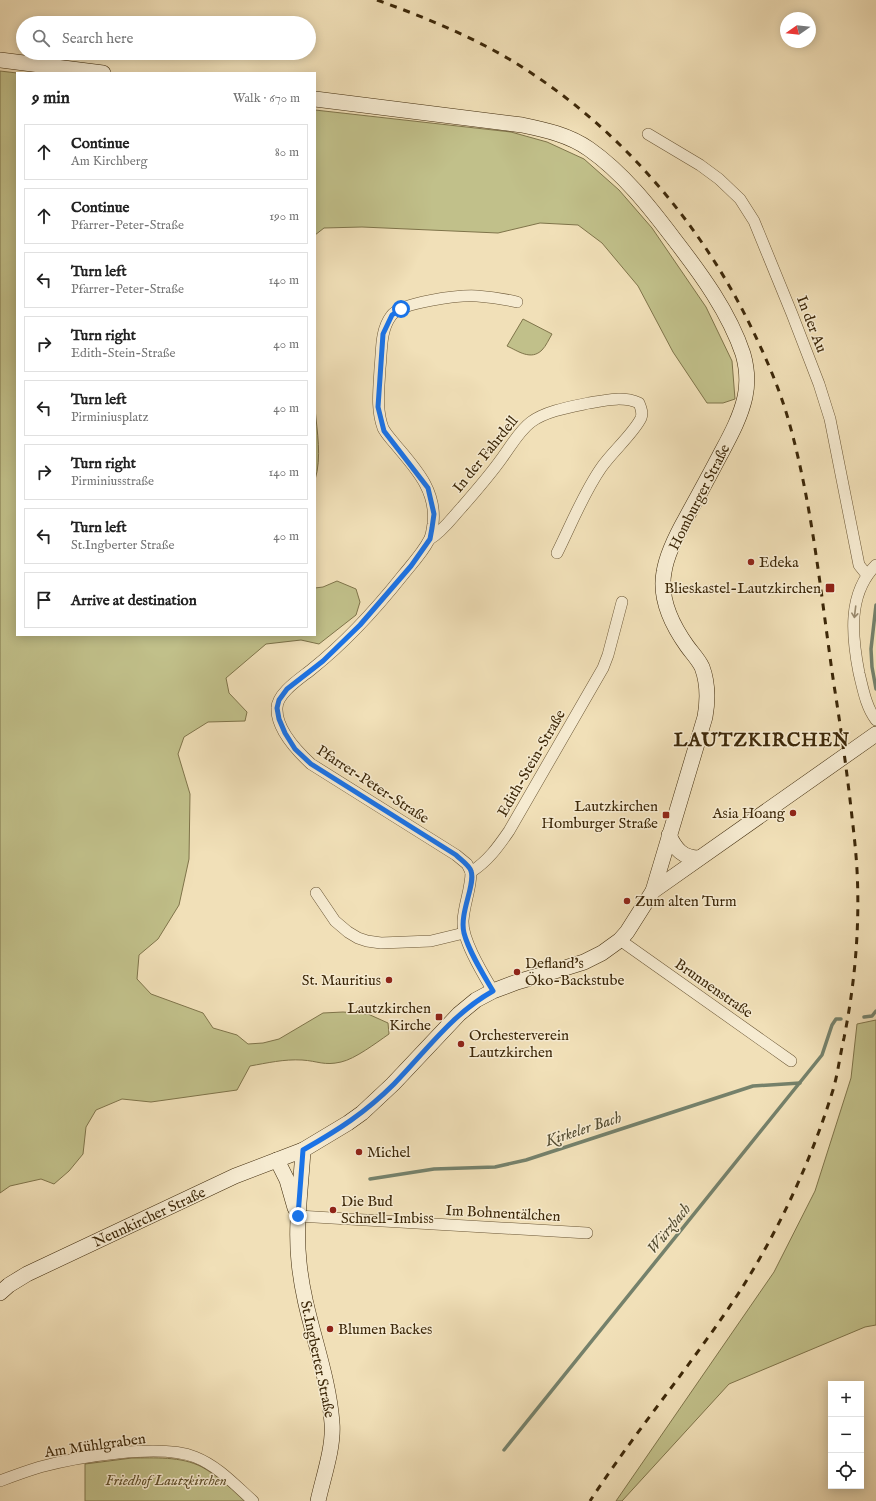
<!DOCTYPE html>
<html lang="en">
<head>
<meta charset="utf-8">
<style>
	body { margin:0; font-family:"IM FELL English",serif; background:#f2f2f2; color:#222 }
	.controls { position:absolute; right:12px; bottom:12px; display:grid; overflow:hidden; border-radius:0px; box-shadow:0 2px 10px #0003 }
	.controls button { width:36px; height:36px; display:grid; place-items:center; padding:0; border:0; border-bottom:1px solid #e0e0e0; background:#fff; color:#222; font:20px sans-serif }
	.compass { position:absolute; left:780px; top:12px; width:36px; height:36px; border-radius:50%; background:#fff; box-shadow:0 2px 10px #0003; rotate:256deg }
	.stop { position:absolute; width:12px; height:12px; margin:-9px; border:3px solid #1a73e8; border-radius:50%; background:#fff }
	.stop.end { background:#1a73e8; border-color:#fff; box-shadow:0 1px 4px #0008 }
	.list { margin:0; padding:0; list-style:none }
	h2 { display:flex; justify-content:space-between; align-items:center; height:52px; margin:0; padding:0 16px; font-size:17px }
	h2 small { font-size:13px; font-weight:400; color:#767676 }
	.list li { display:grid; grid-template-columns:26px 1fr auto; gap:12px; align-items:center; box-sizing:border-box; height:56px; margin:0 8px 8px; padding:0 8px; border:1px solid #e0e0e0; border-radius:0px }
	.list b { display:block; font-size:15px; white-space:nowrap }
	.list p { margin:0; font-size:13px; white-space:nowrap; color:#767676 }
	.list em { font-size:13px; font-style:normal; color:#767676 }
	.icon { flex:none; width:22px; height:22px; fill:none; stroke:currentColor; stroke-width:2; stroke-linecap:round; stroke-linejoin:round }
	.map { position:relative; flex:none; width:876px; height:1501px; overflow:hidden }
	.search { position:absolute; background:#fff; box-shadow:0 2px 10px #0003; left:16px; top:16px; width:300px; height:44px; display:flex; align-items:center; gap:10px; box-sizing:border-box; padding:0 14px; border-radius:22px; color:#767676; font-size:15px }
	.panel { position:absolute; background:#fff; box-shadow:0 2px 10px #0003; left:16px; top:72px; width:300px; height:564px; border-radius:0px }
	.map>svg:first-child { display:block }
	.green { fill:#c1c08a; stroke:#7f744a }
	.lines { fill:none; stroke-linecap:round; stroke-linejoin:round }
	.stream { stroke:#75816b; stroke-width:3.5 }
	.minor-casing { stroke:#6a5635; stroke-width:12 }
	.secondary-casing { stroke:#3d2809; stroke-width:16 }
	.minor { stroke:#f6ebd1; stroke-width:11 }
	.secondary { stroke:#f6ebd1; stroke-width:15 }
	.rail { stroke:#3d2809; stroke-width:3; stroke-dasharray:7 7; stroke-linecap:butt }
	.oneway { stroke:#9a8a6d }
	.route { stroke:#1a73e8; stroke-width:5 }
	.poi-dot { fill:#8f2418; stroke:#f6ebd1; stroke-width:1.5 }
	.labels { text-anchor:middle; stroke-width:3; stroke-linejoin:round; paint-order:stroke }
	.street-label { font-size:15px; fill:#3d2809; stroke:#f6ebd1 }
	.poi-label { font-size:15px; fill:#3d2809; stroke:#f6ebd1; text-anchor:start }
	.park-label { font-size:15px; font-style:italic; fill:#5e4e29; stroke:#f6ebd1 }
	.water-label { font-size:16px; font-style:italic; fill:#544d32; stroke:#f6ebd1 }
	.district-label { font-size:19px; font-weight:bold; letter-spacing:1px; fill:#3d2809; stroke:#f6ebd1 }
</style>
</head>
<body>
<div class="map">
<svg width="876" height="1501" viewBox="0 0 876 1501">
	<rect width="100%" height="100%" fill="#f1e0b8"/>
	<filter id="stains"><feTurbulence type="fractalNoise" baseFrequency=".005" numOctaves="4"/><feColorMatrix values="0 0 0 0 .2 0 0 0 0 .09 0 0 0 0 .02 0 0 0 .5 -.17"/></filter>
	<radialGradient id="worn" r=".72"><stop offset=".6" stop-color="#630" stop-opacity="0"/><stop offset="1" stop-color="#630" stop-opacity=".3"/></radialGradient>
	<!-- green -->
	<g class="green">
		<path d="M0,71L17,73V635H315V588L323,587L337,581L356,589L360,602L356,615L319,644L301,640L266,644L226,678L229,693L247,712L245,721L208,722L184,737L178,754L190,794L189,859L179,905L158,939L139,955L137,979L151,994L203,1013L213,1028L237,1035L248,1044L263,1043L279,1039L323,1013L343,1012L368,1014L388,1023L389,1034C376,1043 355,1059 341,1062C324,1066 318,1061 302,1060C284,1059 267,1063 250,1066L237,1090L151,1102L122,1099L96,1110L86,1127L83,1154L69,1171L54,1184L41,1179L10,1186L0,1193Z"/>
		<path d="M315,110L511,132L547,142L584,159L619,190L652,228L706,307L732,361L735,399L723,403H707L673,352L638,286L602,243L578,225L540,223L498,233L362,227L324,228L315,235Z"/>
		<path d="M523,319L552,334C549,339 546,346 542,350C531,361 518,351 507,346Z"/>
		<path d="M315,408C317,432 322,457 315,480Z"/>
		<path d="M876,1020V1325L865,1327L729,1384L622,1501H616L774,1272L815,1191L851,1078L857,1024Z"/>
		<path d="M132,1458C154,1458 181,1456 202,1467C218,1476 232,1489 246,1501H85V1464Z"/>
	</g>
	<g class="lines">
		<!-- stream -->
		<g class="stream">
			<path d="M876,605L871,649L872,667L876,689"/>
			<path d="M864,1017L872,1016L876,1011"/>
			<path d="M370,1179L434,1169L495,1167L526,1160L753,1086L800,1083"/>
			<path d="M504,1450L822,1055L832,1025L836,1019H841"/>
		</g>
		<defs>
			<g id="minor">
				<path d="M648,134L700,165L719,179L740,199L754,221L792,314L819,384L830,419L859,565L867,575"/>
				<path d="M430,539C443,531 451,519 462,507C476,491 490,475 502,458C511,446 519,431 531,422C546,411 570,407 589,403C606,400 623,396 639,403C641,408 643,413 641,418C634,433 611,453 601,468C583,494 571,525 557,553"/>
				<path d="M876,565C847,594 852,637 859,673C863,689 866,707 876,720"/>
				<path d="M471,872L467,864L456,855L311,764C297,751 276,729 277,708C277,693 301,678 312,669C346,642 376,609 403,575C412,564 423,552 429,540C432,535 432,529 433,524C437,490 415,468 395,444C391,439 386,434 383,428C376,409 379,389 380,368C382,351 380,331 391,316C400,302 460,295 477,296C491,297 504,299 517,302"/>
				<path d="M471,872C488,861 498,847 509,831L603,668L608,655L622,602"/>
				<path d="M471,872C471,889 464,904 463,921C462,940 483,974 493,991"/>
				<path d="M316,893L335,921L348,932L358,938L367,941L381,943L431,941L464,933"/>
				<path d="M620,940L791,1061"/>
				<path d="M298,1216L587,1233"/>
				<path d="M0,1481C13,1476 27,1471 40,1467C77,1457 160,1443 195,1457C218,1466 235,1485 253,1501"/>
			</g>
			<g id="secondary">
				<path d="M0,60L103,73"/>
				<path d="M315,99L522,125C546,130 569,135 589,149C623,173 649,206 674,239C701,274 729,312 743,354C747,368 748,383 745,397C740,419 729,438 719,457C708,478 697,498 686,518C677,534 667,553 664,572C659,599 672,625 687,646C692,653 698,659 702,667C708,683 708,700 705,717L653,891"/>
				<path d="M669,835C675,849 683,858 699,858"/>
				<path d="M303,1150C301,1187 295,1225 299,1262C304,1317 328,1368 332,1423C334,1447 323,1478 318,1501"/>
				<path d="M277,1160L287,1180L295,1208"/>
				<path d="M0,1293L9,1285L27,1274L235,1176L303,1150L348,1123L362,1113L393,1084L459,1014L476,1000L493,991L517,982L565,968L584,962L602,953L620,940L627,932L653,891L876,734"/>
			</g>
		</defs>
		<!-- minor casing -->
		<use href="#minor" class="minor-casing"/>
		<!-- secondary casing -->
		<use href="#secondary" class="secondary-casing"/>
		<!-- minor -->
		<use href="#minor" class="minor"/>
		<!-- secondary -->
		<use href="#secondary" class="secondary"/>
		<!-- rail -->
		<path class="rail" d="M377,0C424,17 471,36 514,62C617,125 701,222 753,331C767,360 780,390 789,422C813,507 821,597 834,685C841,729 847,772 852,817C854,834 856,852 857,870C860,926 855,983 844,1038C840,1055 838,1073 833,1090C811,1161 780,1228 740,1291C693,1363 637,1429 590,1501"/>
	</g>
	<!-- one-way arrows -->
	<defs><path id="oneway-shaft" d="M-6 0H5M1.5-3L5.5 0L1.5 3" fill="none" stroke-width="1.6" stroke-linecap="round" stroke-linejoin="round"/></defs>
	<use class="oneway" href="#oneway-shaft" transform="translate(855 612) rotate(97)"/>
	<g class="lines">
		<!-- route -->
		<path class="route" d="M298,1216L303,1150C338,1130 365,1113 394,1084C426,1051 452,1014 493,991C483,974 469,952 464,933C459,913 476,884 471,871C469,865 461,860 456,855L311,764L295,749L285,733L279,719L277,708L279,700L287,689L323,661L360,625L411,566L430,539L432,528L434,514L428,488L384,431L378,407L383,334L392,315L401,309"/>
	</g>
	<!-- markers -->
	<g class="poi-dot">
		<circle cx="751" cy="562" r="4"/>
		<rect x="825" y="583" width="10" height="10" rx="2"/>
		<circle cx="793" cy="813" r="4"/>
		<rect x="662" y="811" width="8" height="8" rx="2"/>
		<circle cx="627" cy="901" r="4"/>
		<circle cx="517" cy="972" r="4"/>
		<circle cx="389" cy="980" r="4"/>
		<rect x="435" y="1013" width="8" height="8" rx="2"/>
		<circle cx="461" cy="1044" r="4"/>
		<circle cx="359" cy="1152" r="4"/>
		<circle cx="333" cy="1210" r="4"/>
		<circle cx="330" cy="1329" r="4"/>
	</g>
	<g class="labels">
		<!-- street labels -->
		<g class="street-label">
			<text transform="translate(812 324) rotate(69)" y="5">In der Au</text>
			<text transform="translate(485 454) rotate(-51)" y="5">In der Fahrdell</text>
			<text transform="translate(699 497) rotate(-63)" y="5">Homburger Straße</text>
			<text transform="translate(531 763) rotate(-60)" y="5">Edith-Stein-Straße</text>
			<text transform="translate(373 784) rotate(33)" y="5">Pfarrer-Peter-Straße</text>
			<text transform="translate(714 988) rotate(35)" y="5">Brunnenstraße</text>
			<text transform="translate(503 1213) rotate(3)" y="5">Im Bohnentälchen</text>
			<text transform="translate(149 1217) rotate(-25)" y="5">Neunkircher Straße</text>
			<text transform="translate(318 1359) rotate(78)" y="5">St.Ingberter Straße</text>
			<text transform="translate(95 1445) rotate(-8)" y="5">Am Mühlgraben</text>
		</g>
		<!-- poi labels -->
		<g class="poi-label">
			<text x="759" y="567">Edeka</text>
			<text x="821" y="593" text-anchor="end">Blieskastel-Lautzkirchen</text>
			<text x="658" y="811" text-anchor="end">Lautzkirchen<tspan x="658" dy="17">Homburger Straße</tspan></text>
			<text x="785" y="818" text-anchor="end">Asia Hoang</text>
			<text x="635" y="906">Zum alten Turm</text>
			<text x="525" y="968">Defland's<tspan x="525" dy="17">Öko-Backstube</tspan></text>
			<text x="381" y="985" text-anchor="end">St. Mauritius</text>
			<text x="431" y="1013" text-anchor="end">Lautzkirchen<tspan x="431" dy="17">Kirche</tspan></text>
			<text x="469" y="1040">Orchesterverein<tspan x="469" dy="17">Lautzkirchen</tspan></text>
			<text x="367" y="1157">Michel</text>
			<text x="341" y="1206">Die Bud<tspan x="341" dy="17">Schnell-Imbiss</tspan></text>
			<text x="338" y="1334">Blumen Backes</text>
		</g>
		<!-- park labels -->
		<g class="park-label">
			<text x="166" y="1485">Friedhof Lautzkirchen</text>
		</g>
		<!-- water labels -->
		<g class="water-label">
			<text transform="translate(583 1128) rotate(-18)" y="6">Kirkeler Bach</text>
			<text transform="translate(668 1228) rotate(-51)" y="6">Würzbach</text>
		</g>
		<!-- district labels -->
		<g class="district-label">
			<text x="762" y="746">LAUTZKIRCHEN</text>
		</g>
	</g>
	<rect width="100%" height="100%" filter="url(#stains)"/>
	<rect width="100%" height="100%" fill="url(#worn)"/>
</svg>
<div class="controls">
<button>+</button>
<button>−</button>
<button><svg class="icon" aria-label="locate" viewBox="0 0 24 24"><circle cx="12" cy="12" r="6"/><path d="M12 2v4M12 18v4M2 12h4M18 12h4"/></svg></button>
</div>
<svg class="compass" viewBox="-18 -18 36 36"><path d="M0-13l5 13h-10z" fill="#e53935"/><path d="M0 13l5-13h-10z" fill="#767676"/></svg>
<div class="stop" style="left:401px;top:309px"></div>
<div class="stop end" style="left:298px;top:1216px"></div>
<div class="search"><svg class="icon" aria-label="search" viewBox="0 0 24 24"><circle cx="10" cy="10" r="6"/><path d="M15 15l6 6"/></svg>Search here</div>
<section class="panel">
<h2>9 min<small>Walk · 670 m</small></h2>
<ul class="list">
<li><svg class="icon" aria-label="ahead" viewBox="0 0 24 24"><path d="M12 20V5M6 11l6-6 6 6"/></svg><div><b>Continue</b><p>Am Kirchberg</p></div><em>80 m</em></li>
<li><svg class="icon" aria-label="ahead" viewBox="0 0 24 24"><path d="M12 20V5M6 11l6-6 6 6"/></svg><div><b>Continue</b><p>Pfarrer-Peter-Straße</p></div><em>190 m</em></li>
<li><svg class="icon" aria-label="left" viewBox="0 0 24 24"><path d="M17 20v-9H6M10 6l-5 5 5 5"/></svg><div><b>Turn left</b><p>Pfarrer-Peter-Straße</p></div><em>140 m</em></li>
<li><svg class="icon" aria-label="right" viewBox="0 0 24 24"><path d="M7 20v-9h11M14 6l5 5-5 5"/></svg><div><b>Turn right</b><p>Edith-Stein-Straße</p></div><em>40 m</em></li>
<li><svg class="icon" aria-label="left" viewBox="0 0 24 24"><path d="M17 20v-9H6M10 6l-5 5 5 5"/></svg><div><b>Turn left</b><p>Pirminiusplatz</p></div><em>40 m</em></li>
<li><svg class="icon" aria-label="right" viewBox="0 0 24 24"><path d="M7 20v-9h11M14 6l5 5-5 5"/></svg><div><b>Turn right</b><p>Pirminiusstraße</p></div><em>140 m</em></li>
<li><svg class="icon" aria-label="left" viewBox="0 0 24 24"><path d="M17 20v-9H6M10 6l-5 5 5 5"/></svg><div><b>Turn left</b><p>St.Ingberter Straße</p></div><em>40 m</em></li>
<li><svg class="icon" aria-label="arrive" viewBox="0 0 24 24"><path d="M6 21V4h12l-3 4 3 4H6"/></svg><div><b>Arrive at destination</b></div></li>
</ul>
</section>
</div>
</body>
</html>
